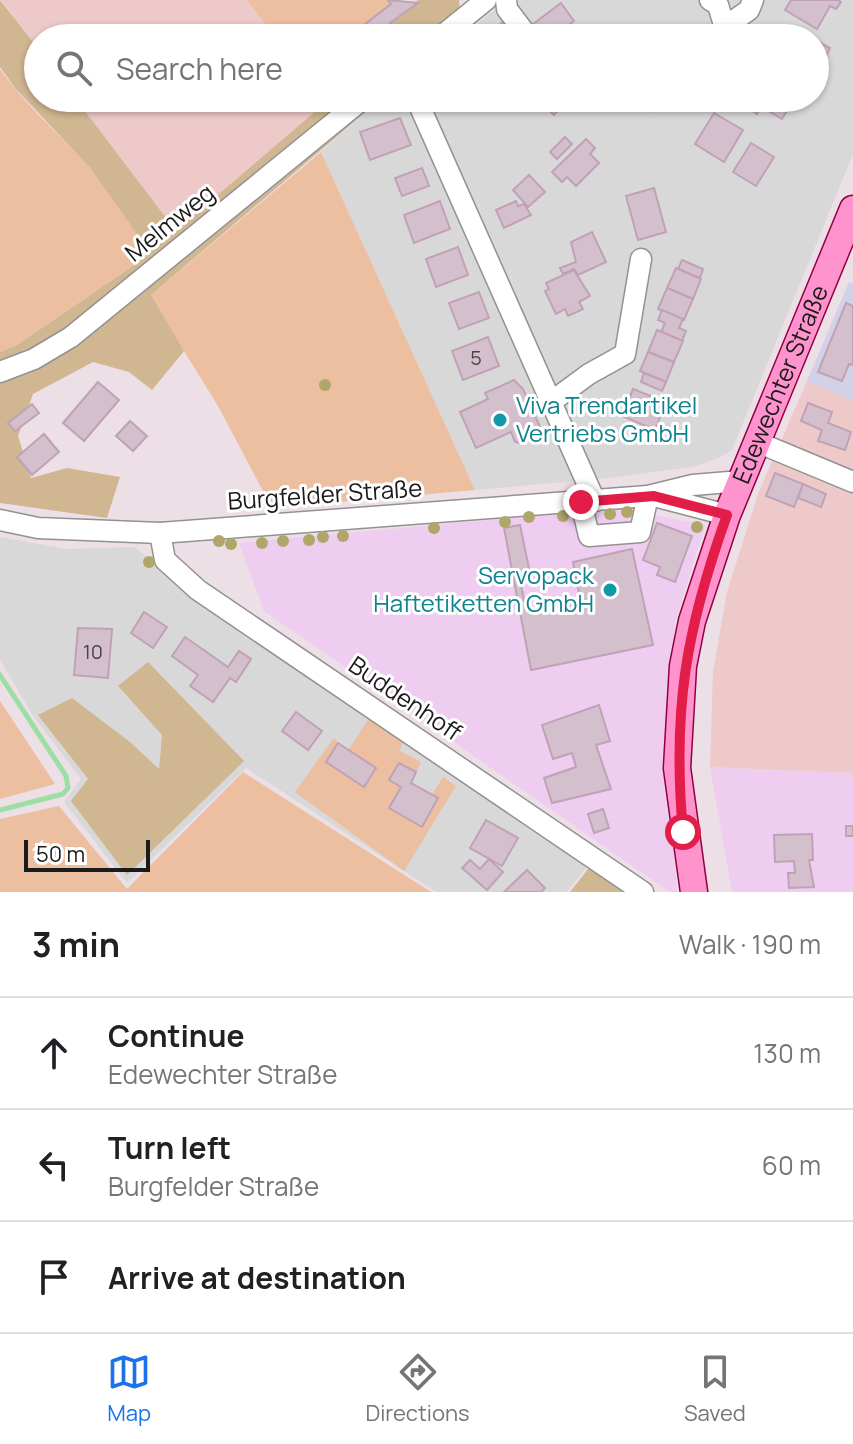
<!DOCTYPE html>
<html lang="en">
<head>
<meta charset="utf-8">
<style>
	body { margin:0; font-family:Manrope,sans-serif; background:#f2f2f2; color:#202124 }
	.scale { position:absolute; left:24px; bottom:20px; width:126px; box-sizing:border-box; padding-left:8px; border:4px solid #1b1b1b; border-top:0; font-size:22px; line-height:28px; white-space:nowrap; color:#1b1b1b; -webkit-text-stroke:6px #fff; paint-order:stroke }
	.stop { position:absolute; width:24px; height:24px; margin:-18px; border:6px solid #e11d48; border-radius:50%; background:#fff }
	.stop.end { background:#e11d48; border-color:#fff; box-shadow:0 2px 8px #0008 }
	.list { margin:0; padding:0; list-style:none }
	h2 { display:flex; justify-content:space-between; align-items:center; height:104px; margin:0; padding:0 32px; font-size:34px }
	h2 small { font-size:26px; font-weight:400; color:#757577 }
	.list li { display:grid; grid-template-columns:52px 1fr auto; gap:24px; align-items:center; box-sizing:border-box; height:112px; padding:0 32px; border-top:2px solid #e0e0e0 }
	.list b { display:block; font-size:30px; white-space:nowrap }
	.list p { margin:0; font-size:26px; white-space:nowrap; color:#757577 }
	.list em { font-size:26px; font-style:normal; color:#757577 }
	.icon { flex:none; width:44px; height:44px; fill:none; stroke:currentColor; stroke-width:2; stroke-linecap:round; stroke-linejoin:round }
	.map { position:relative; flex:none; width:853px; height:892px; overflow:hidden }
	.search { position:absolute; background:#fff; box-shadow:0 2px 6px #0004; left:24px; right:24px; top:24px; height:88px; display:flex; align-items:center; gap:20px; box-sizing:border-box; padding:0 28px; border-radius:44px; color:#757577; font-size:30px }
	.sheet { height:440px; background:#fff }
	nav { display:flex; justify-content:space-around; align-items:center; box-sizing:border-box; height:112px; border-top:2px solid #e0e0e0; background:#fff; font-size:22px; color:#757577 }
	nav a { display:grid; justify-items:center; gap:4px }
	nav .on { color:#1a73e8 }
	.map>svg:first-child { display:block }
	.residential { fill:#d9d8d9; fill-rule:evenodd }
	.commercial { fill:#eecdf0 }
	.industrial { fill:#d2d1e7 }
	.farmland { fill:#eec9ca }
	.grass { fill:#ecbfa1 }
	.forest { fill:#d0b691 }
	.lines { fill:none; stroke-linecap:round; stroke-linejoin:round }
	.stream { stroke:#9cdfa4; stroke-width:5 }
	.building { fill:#d4c0cd; stroke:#c0a1b6; stroke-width:2 }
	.minor-casing { stroke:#929292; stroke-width:23 }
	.major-casing { stroke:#920040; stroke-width:29 }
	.minor { stroke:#fff; stroke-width:20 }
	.major { stroke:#ff93cd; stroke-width:26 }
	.tree { fill:#afa76a }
	.route { stroke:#e11d48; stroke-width:10 }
	.culture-dot { fill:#0f9aa8; stroke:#fff; stroke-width:3 }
	.labels { text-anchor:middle; stroke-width:6; stroke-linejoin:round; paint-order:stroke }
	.number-label { font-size:20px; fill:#494448 }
	.street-label { font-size:24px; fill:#1b1b1b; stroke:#fff }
	.culture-label { font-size:24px; fill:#0d838f; stroke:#fff; text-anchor:start }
</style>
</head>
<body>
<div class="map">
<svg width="853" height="892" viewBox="0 0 853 892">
	<rect width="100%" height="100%" fill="#eddfe6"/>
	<!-- residential -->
	<g class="residential">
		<path d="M507,0H853V154L732,450L719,458L693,467L600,479L475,490L321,152L382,98H815V38H459Z"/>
		<path d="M0,537L67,549L135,547L168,576L589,864L567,892H436L246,768L127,883L64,802L81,779L34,717L0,660ZM118,686L243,761L88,779L39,715L72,699L130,742L159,769L162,735Z"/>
	</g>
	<!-- commercial -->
	<g class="commercial">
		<path d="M618,508L705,525L675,623L666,731L677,892H670L264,611L239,543Z"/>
		<path d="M710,767L853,773V892H732Z"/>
	</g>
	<!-- industrial -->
	<path class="industrial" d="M849,282L853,284V401L807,381Z"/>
	<!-- farmland -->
	<g class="farmland">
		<path d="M1,0H247L275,38H38V48Z"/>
		<path d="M75,98H320L325,104L176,232Z"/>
		<path d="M807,381L853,401V773L710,767L713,672L727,592L758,494Z"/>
	</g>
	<!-- grass -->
	<g class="grass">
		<path d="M247,0H388L391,4L347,38H275Z"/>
		<path d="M0,69C45,133 122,180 146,257L17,345L0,352Z"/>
		<path d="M321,152L475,490L272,508L218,406L150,296Z"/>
		<path d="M0,701L55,784L0,799Z"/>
		<path d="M370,717L404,738L400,751L421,762L416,772L399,763L389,780L401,787L422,826L438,799L432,795L443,777L456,786L404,871L295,792L334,738L338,743L326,762L364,787L348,750Z"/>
		<path d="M243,772L431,892H0V819L59,806L127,889Z"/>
	</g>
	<!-- forest -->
	<g class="forest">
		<path d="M0,0L38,48V98H75L176,231L331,98H382L151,295L184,351L152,390L129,372L93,362L33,394L18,436L31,478L67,468L120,477L107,518L0,503V352L17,345L146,257L139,237L91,169L15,88L0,67Z"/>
		<path d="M418,0H459L462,35L399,38L390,23Z"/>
		<path d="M148,662L244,761L127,875L71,801L88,779L38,715L72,698L130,742L159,769L162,735L118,686Z"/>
		<path d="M592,864L633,892H570Z"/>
	</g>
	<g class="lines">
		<!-- stream -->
		<path class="stream" d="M0,675L66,776L68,788L63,794L0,810"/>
	</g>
	<!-- building -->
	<g class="building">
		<path d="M388,0L418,3L390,23L400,37L347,38L391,4Z"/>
		<path d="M791,0H838L841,2L836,9L830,6L817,29L785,10Z"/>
		<path d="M561,3L574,21L551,38H542L532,25Z"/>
		<path d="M504,21L518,38H487L486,37Z"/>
		<path d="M780,30L794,38H776Z"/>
		<path d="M815,40L830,48L825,58L815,52Z"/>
		<path d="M536,98H569L554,115Z"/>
		<path d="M628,98H675L667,109L654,101L648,111Z"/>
		<path d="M744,98H756L764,103L757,114L740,103Z"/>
		<path d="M769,98H795L782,119L763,108Z"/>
		<path d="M714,113L743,130L724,162L695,144Z"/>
		<path d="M400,118L411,145L370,160L360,132Z"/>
		<path d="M565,137L572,144L557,159L550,152Z"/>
		<path d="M586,139L595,148L590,154L599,163L576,186L567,177L562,182L552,172Z"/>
		<path d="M751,143L774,157L756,186L733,172Z"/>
		<path d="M422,168L429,186L402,196L395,178Z"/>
		<path d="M529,175L545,192L528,207L513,190Z"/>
		<path d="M654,188L666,232L638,240L626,196Z"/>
		<path d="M440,201L450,229L414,243L404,215Z"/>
		<path d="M516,201L518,206L524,204L531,215L504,228L496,210Z"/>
		<path d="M592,232L606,262L578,275L574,269L563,274L560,268L576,262L571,242Z"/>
		<path d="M458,247L468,275L436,287L426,259Z"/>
		<path d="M682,260L703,269L700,278L678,269Z"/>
		<path d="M676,268L701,279L693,299L667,288Z"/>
		<path d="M574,270L590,296L579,302L583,309L568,316L565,309L556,314L545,291L549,289L546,283Z"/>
		<path d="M667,288L693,299L684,320L658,309Z"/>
		<path d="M479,292L489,318L459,329L449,303Z"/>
		<path d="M846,303L853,306V365L849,364L842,381L818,372Z"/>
		<path d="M662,310L683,319L679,328L686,331L682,341L661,332L665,323L658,320Z"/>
		<path d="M657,330L683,341L674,362L648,352Z"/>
		<path d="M488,337L499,366L463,380L452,351Z"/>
		<path d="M648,352L674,362L666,382L640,371Z"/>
		<path d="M644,373L666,382L662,391L641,382Z"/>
		<path d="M514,380L523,389L540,427L539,434L520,443L515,442L511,432L476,448L460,412L488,399L485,393Z"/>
		<path d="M98,382L119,400L84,441L63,423Z"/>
		<path d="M633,389L666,402L655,430L622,416Z"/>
		<path d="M808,403L832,412L828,423L851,432L845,450L818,441L822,430L801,421Z"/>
		<path d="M32,404L39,413L15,431L8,423Z"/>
		<path d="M130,421L147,436L133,451L116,436Z"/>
		<path d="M44,434L59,452L32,475L17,457Z"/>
		<path d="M775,473L803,484L794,507L766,496Z"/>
		<path d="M803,484L826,494L821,507L798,498Z"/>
		<path d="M657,523L692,536L675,582L657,575L660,567L643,560Z"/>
		<path d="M520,525L531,578L520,580L526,609L580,599L573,562L632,549L653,645L531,670L504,528Z"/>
		<path d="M144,612L167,627L153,648L131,633Z"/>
		<path d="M78,628L112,629L108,678L74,675Z"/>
		<path d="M185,637L228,667L239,651L251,659L236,682L230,678L213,702L190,686L198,675L172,656Z"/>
		<path d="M599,705L610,741L596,745L611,789L552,803L544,778L576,767L572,753L553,759L542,725Z"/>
		<path d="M296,712L322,731L308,750L282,731Z"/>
		<path d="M338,743L376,768L364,787L326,762Z"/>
		<path d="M399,763L416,772L411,783L438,798L422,827L389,808L401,787L389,780Z"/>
		<path d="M603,809L609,828L594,833L588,814Z"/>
		<path d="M486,820L518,838L502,866L470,848Z"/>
		<rect x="846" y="826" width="7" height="10"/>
		<path d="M812,834L813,860H809L814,887L789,888L788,873H795L794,861L775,862L774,835Z"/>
		<path d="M489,859L503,872L487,890L462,868L470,860L480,869Z"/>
		<path d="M527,870L545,888L541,892H504Z"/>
	</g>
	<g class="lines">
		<defs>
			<g id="minor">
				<path d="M506,0L507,9L529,38"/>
				<path d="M710,0L718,5L728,38"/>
				<path d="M726,26L749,10L753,0"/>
				<path d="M439,38L486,0"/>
				<path d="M416,98L595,501"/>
				<path d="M0,372L34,359L71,337L364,98"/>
				<path d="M551,402L589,374L625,354L641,259"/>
				<path d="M757,442L853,482"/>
				<path d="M658,497L727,515"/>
				<path d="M581,502L589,536L640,532L648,496"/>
				<path d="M0,520L38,528L160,533L648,496L693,485L741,481"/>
				<path d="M160,533L165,560L198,590L643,892"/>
			</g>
			<g id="major">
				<path id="s1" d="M694,892L677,768L683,666L692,621L727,515L853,209"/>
			</g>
		</defs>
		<!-- minor casing -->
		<use href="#minor" class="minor-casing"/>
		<!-- major casing -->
		<use href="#major" class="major-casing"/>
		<!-- minor -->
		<use href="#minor" class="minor"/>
		<!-- major -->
		<use href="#major" class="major"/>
	</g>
	<!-- trees -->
	<g class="tree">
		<circle cx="325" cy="385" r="6"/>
		<circle cx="627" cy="512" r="6"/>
		<circle cx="610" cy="514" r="6"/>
		<circle cx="563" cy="516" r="6"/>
		<circle cx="529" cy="517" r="6"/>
		<circle cx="505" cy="522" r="6"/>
		<circle cx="697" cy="527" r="6"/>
		<circle cx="434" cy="528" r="6"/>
		<circle cx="343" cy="536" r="6"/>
		<circle cx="323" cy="537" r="6"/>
		<circle cx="309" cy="540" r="6"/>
		<circle cx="219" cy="541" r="6"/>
		<circle cx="283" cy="541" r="6"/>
		<circle cx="262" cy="543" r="6"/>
		<circle cx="231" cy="544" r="6"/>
		<circle cx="149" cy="562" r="6"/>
	</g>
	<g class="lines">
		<!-- route -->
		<path class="route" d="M581,502L654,496L727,515C686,629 672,710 683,832"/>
	</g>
	<!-- markers -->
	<g class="culture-dot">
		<circle cx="500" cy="420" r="8"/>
		<circle cx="610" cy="590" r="8"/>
	</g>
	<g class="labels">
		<!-- number labels -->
		<g class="number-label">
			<text x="476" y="365">5</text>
			<text x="93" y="659">10</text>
		</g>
		<!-- street labels -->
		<g class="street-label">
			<text transform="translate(170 223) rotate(-39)" y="8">Melmweg</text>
			<text dy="8" stroke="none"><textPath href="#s1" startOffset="526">Edewechter Straße</textPath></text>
			<text transform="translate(325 495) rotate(-4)" y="8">Burgfelder Straße</text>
			<text transform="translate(405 699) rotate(34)" y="8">Buddenhoff</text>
		</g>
		<!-- culture labels -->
		<g class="culture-label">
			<text x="516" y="414">Viva Trendartikel<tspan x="516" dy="28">Vertriebs GmbH</tspan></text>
			<text x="594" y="584" text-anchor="end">Servopack<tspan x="594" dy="28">Haftetiketten GmbH</tspan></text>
		</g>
	</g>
</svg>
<div class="scale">50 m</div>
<div class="stop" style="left:683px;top:832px"></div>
<div class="stop end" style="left:581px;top:502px"></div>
<div class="search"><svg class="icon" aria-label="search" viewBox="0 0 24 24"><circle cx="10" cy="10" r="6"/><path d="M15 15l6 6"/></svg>Search here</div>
</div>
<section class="sheet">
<h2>3 min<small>Walk · 190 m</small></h2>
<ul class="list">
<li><svg class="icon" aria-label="ahead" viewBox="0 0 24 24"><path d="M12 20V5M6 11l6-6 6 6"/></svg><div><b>Continue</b><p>Edewechter Straße</p></div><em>130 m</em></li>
<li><svg class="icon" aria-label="left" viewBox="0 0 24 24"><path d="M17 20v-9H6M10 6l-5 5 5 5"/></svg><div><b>Turn left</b><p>Burgfelder Straße</p></div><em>60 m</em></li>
<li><svg class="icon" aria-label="arrive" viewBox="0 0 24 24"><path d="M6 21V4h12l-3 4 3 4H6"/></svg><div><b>Arrive at destination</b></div></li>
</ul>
</section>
<nav>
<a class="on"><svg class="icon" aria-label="map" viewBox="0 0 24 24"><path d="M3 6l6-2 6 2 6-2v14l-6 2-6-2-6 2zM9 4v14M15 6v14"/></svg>Map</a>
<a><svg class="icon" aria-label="directions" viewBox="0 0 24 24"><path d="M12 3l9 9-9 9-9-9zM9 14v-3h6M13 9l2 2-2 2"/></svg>Directions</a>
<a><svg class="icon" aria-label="saved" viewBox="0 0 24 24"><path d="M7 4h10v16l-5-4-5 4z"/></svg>Saved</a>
</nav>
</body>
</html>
